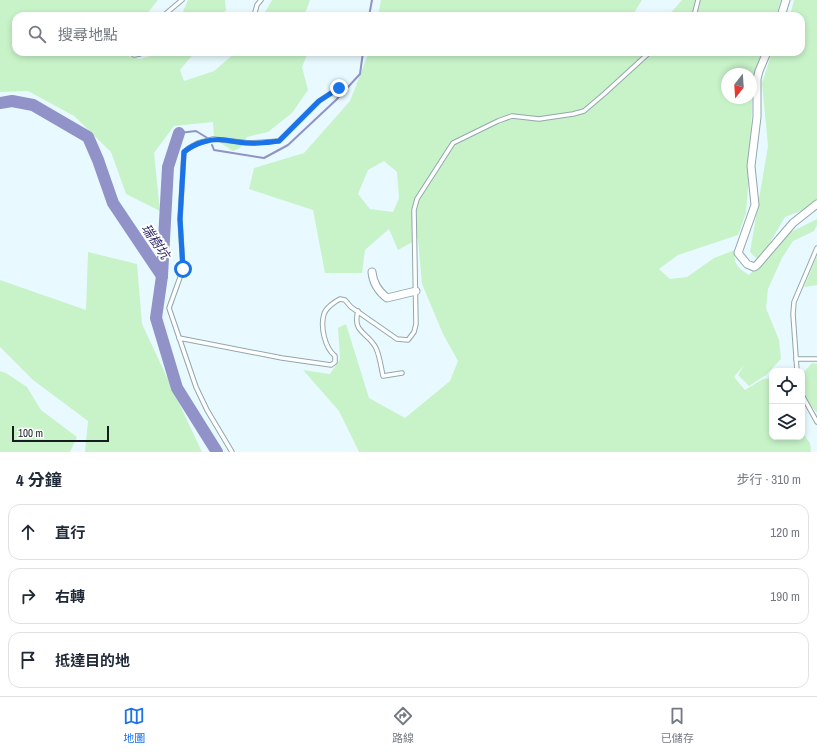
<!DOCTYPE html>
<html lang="zh-TW">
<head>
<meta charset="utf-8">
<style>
	body { margin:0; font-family:"Archivo Narrow","Noto Sans TC",sans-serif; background:#f6f6f7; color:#1f2937 }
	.controls { position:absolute; right:12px; bottom:12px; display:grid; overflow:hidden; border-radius:8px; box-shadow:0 2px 6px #0003 }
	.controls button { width:36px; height:36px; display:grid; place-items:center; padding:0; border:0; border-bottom:1px solid #e0e1e3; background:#fff; color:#1f2937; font:20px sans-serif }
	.compass { position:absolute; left:721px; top:68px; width:36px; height:36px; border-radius:50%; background:#fff; box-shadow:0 2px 6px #0003; rotate:197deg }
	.scale { position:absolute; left:12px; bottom:10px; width:97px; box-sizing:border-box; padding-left:4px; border:2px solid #151d1f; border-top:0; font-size:11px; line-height:14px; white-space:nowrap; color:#151d1f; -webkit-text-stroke:3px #fff; paint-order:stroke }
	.stop { position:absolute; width:12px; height:12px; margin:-9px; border:3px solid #1a73e8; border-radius:50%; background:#fff }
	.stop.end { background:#1a73e8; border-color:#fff; box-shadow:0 1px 4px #0008 }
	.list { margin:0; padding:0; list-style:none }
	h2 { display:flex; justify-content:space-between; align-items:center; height:52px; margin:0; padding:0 16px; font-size:17px }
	h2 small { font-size:13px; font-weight:400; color:#747a83 }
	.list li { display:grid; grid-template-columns:26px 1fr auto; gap:12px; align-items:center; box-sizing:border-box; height:56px; margin:0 8px 8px; padding:0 8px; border:1px solid #e0e1e3; border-radius:12px }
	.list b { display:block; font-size:15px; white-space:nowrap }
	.list em { font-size:13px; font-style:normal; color:#747a83 }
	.icon { flex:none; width:22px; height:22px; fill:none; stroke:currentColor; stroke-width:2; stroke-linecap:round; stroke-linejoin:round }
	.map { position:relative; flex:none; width:817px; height:452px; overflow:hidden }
	.search { position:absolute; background:#fff; box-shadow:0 2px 6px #0003; left:12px; right:12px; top:12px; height:44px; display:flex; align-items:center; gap:10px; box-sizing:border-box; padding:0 14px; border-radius:12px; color:#747a83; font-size:15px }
	.sheet { height:244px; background:#fff }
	nav { display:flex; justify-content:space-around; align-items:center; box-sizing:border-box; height:56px; border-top:1px solid #e0e1e3; background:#fff; font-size:11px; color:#747a83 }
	nav a { display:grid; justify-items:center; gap:2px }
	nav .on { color:#1a73e8 }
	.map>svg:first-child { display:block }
	.green { fill:#c8f3c9; fill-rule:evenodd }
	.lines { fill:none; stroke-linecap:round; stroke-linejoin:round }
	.stream { stroke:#9092c8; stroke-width:2 }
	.river { stroke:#9092c8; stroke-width:12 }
	.service-casing { stroke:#92a7ad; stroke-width:5.5 }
	.minor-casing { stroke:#92a7ad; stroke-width:9 }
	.service { stroke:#fff; stroke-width:3.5 }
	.minor { stroke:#fff; stroke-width:7 }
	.route { stroke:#1a73e8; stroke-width:5 }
	.labels { text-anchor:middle; stroke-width:4; stroke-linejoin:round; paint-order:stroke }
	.water-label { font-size:13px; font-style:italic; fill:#2e296a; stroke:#fff }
</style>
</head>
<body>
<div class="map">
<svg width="817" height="452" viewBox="0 0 817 452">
	<rect width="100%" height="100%" fill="#e8faff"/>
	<!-- green -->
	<g class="green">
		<path d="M0,0H158L145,16H16V52H128V56L140,59L165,52H195L180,70L184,81L214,71L236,52H308L302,67L308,90L292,113L268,132L247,137L240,148L233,151L214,139L213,122L174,126L154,153L160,211L126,194L111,152L74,116L28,91L0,92Z"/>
		<path d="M188,0H225L226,10L220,16H181Z"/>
		<path d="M272,0H310L304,16H263Z"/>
		<path d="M381,0H642L634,13L640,16H378Z"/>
		<path d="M682,0H781L776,16H668Z"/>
		<path d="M794,0H817V205L785,217L759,261L750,252L768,146L762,83L771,55L773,52H801V16H790Z"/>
		<path d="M369,52H764L753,79L750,161L746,213L738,235L678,255L659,269L670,279L687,277L714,258L735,250C733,264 738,268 749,275L791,232L817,219V225L814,231L793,241L782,258L768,289L766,308L779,340L781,359L766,375L749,386L738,375L744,365L734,377L745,390L763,379L772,378V437H802V432L810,443L811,452H359L339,411L303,370L330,374L340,359L338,328L346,324L369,398L405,418L450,381L458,361L443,334L422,284L418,239L398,250L389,229L365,250L362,273H325L313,210L249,189L254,168L304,153L350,101ZM727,74H751V98H727ZM384,161L397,172L399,198L393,212L370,209L358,194L368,170Z"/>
		<path d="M88,252L137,264L142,324L202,452H85L88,421L33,380L0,347V280L86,310Z"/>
		<path d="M817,256V285L804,287Z"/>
		<path d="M812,363L817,364V413L802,395V374Z"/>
		<path d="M0,371L6,373L27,387L41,410L77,437L70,452H0Z"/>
	</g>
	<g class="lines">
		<!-- stream -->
		<g class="stream">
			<path d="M369,16L372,0"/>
			<path d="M179,133L196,131L209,139"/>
			<path d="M212,145L214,150L264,158L288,145L336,100L360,74L363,52"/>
		</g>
		<!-- river -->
		<g class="river">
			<path d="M0,103L12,101L33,105L88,137L98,160L113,203L162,276"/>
			<path d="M179,133L168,167L162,276L156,318L177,388L217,452"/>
		</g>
		<defs>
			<g id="service">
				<path d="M163,16L182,0"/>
				<path d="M254,16L257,5L261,0"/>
				<path d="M694,16L698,0"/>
				<path d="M131,52L134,55L140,54L143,52"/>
				<path d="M358,311C352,333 368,332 376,348C380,357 381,367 383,376L402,373"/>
				<path d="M179,338L282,358L331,365L335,362V356C325,348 320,327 324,314C326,308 334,302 340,299L345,300L351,307L397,339L408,340L414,332L416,324L414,210L417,199L453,143L498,121L512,116L539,119L573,114L584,111L604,94L650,52"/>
				<path d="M796,359H817"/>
				<path d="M797,371L793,314L794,302L817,248"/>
				<path d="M802,395L817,422"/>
				<path d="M232,452L207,410L196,387L169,308L183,269L180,219L184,152L189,148L198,143L213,139L250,143L279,141L319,101L339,88"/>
			</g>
			<g id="minor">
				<path d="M781,16L786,0"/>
				<path d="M767,52L759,71L757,79V117L751,166L755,205L738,253L747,264L754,267L757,265L793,223L817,204"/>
				<path d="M372,272C373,283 378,291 387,298L416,291"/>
			</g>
		</defs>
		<!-- service casing -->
		<use href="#service" class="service-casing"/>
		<!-- minor casing -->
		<use href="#minor" class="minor-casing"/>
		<!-- service -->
		<use href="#service" class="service"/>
		<!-- minor -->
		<use href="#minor" class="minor"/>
	</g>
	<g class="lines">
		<!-- route -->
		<path class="route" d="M183,269L180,219L184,152C190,147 196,144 203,142C222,136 232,143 250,143C260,144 270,142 279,141L319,101L339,88"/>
	</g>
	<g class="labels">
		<!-- water labels -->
		<g class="water-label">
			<text transform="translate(156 241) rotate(56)" y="5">瑞樹坑</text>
		</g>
	</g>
</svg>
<div class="controls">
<button><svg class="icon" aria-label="locate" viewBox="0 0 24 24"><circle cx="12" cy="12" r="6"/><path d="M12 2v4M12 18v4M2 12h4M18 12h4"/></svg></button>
<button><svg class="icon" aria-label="layers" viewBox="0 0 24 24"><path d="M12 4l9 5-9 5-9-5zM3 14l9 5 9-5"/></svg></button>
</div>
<svg class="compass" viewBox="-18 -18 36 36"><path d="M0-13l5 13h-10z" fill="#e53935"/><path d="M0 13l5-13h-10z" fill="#747a83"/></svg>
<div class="scale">100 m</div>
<div class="stop" style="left:183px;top:269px"></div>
<div class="stop end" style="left:339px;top:88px"></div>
<div class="search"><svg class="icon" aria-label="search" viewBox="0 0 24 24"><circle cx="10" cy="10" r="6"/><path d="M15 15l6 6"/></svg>搜尋地點</div>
</div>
<section class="sheet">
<h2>4 分鐘<small>步行 · 310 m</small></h2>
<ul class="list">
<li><svg class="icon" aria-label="ahead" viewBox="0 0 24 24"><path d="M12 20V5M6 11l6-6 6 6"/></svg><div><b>直行</b></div><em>120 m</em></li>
<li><svg class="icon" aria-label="right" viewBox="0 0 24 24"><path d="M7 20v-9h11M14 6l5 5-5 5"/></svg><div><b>右轉</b></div><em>190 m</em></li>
<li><svg class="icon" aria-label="arrive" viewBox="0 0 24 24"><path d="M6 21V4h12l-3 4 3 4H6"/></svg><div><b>抵達目的地</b></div></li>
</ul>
</section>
<nav>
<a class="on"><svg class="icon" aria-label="map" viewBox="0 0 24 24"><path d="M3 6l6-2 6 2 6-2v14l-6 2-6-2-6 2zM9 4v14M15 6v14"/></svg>地圖</a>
<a><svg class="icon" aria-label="directions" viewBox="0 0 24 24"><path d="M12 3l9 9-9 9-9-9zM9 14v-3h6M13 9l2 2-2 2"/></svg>路線</a>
<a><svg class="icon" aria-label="saved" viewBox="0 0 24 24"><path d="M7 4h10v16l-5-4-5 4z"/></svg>已儲存</a>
</nav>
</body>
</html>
